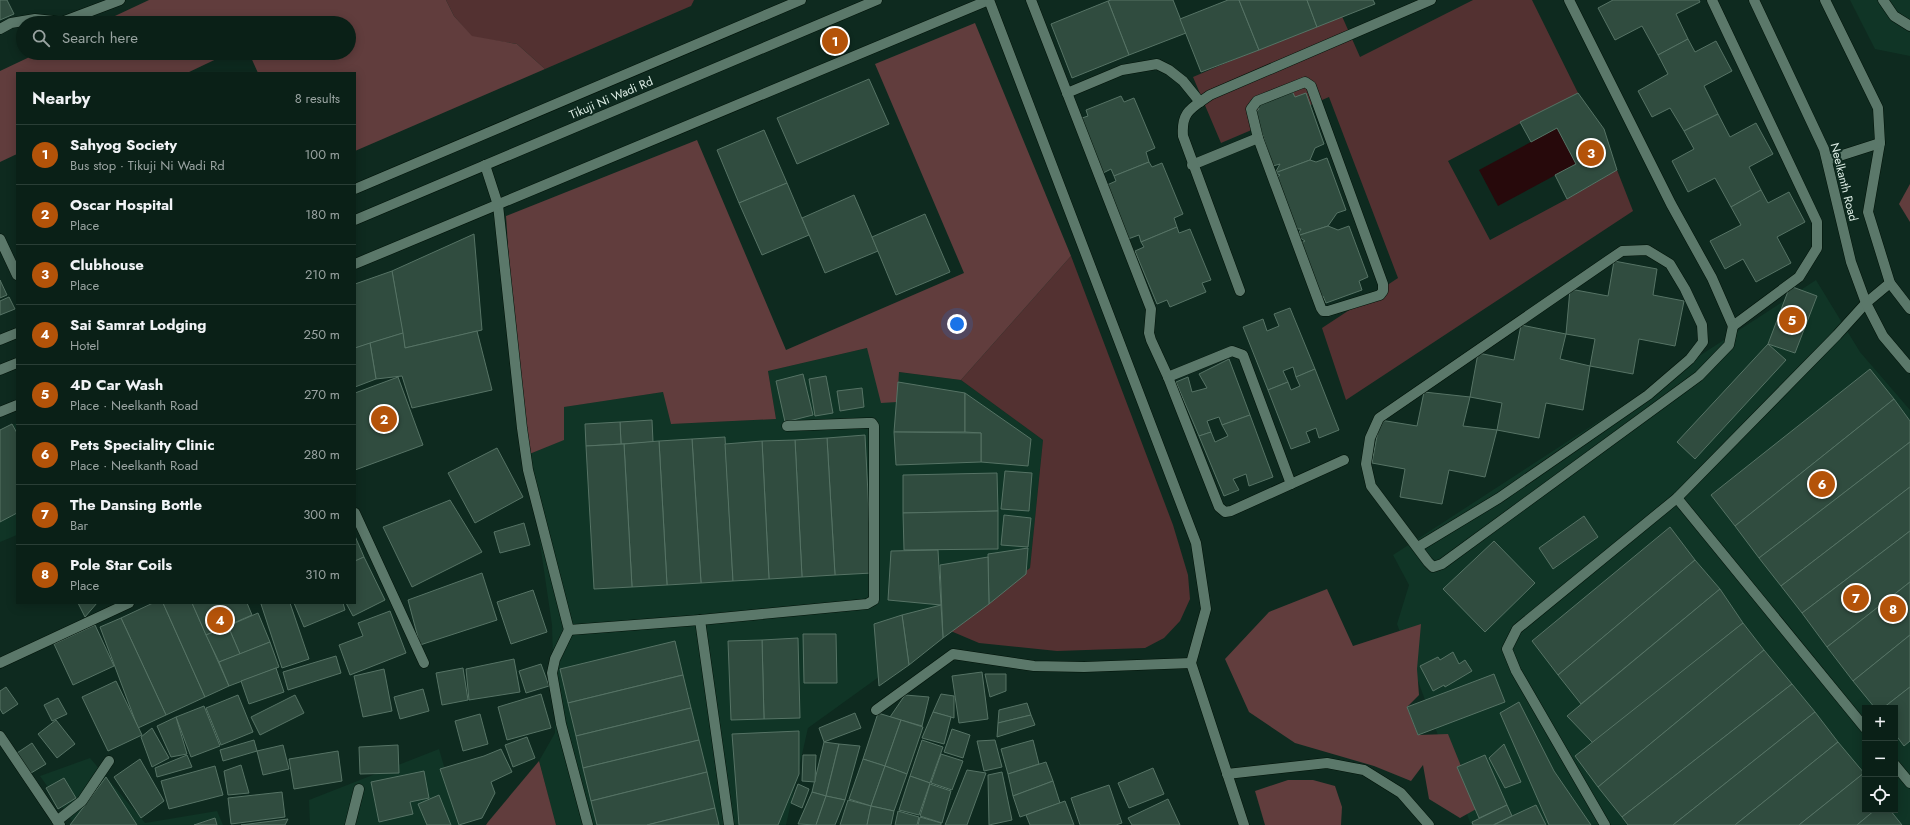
<!DOCTYPE html>
<html lang="en">
<head>
<meta charset="utf-8">
<style>
	body { margin:0; font-family:Jost,sans-serif; background:#132820; color:#f1f3f6 }
	.controls { position:absolute; right:12px; bottom:12px; display:grid; overflow:hidden; border-radius:0px; box-shadow:0 2px 10px #0003 }
	.controls button { width:36px; height:36px; display:grid; place-items:center; padding:0; border:0; border-bottom:1px solid #2a3e36; background:#0a2017; color:#f1f3f6; font:20px sans-serif }
	.you { position:absolute; left:957px; top:324px; width:14px; height:14px; margin:-10px; border:3px solid #fff; border-radius:50%; background:#1a73e8; box-shadow:0 0 0 6px #1a73e833 }
	.badge { display:grid; place-items:center; width:26px; height:26px; border-radius:50%; background:#b45309; color:#fff; font-size:13px; font-weight:700 }
	.pin { position:absolute; translate:-50% -50%; border:2px solid #fff; box-shadow:0 1px 4px #0006 }
	.list { margin:0; padding:0; list-style:none }
	h2 { display:flex; justify-content:space-between; align-items:center; height:52px; margin:0; padding:0 16px; font-size:17px }
	h2 small { font-size:13px; font-weight:400; color:#99a3a1 }
	.list li { display:grid; grid-template-columns:26px 1fr auto; gap:12px; align-items:center; box-sizing:border-box; height:60px; padding:0 16px; border-top:1px solid #2a3e36 }
	.list b { display:block; font-size:15px; white-space:nowrap }
	.list p { margin:0; font-size:13px; white-space:nowrap; color:#99a3a1 }
	.list em { font-size:13px; font-style:normal; color:#99a3a1 }
	.icon { flex:none; width:22px; height:22px; fill:none; stroke:currentColor; stroke-width:2; stroke-linecap:round; stroke-linejoin:round }
	.map { position:relative; flex:none; width:1910px; height:825px; overflow:hidden }
	.search { position:absolute; background:#0a2017; box-shadow:0 2px 10px #0003; left:16px; top:16px; width:340px; height:44px; display:flex; align-items:center; gap:10px; box-sizing:border-box; padding:0 14px; border-radius:22px; color:#99a3a1; font-size:15px }
	.panel { position:absolute; background:#0a2017; box-shadow:0 2px 10px #0003; left:16px; top:72px; width:340px; height:532px; border-radius:0px }
	.map>svg:first-child { display:block }
	.built { fill:#103526; fill-rule:evenodd }
	.green { fill:#533131 }
	.forest { fill:#613d3d }
	.water { fill:#27090b }
	.building { fill:#304c3f; stroke:#567365 }
	.lines { fill:none; stroke-linecap:round; stroke-linejoin:round }
	.lane-casing { stroke:#001208; stroke-width:11 }
	.street-casing { stroke:#001208; stroke-width:11 }
	.secondary-casing { stroke:#001208; stroke-width:11 }
	.lane { stroke:#5b786a; stroke-width:10 }
	.street { stroke:#5b786a; stroke-width:10 }
	.secondary { stroke:#5b786a; stroke-width:10 }
	.labels { text-anchor:middle; stroke-width:4; stroke-linejoin:round; paint-order:stroke }
	.street-label { font-size:12px; fill:#ddede5; stroke:#0e2a1f }
</style>
</head>
<body>
<div class="map">
<svg width="1910" height="825" viewBox="0 0 1910 825">
	<rect width="100%" height="100%" fill="#0e2a1f"/>
	<!-- built -->
	<g class="built">
		<path d="M1850,0H1910V56L1875,49Z"/>
		<path d="M1816,280L1860,352L1910,410V825H1471L1397,624L1409,585L1393,555ZM1865,708H1895V810H1865Z"/>
		<path d="M867,348L898,372L961,380L1043,440L1030,568L808,728L786,825H556L539,761L555,733L552,625L527,455L563,440V407L663,392L671,424L776,419L768,371Z"/>
		<path d="M17,423V535L0,542V430Z"/>
		<path d="M439,749L461,825H310L309,800Z"/>
		<path d="M90,758L145,823L217,811L223,825H75L40,776Z"/>
	</g>
	<!-- green -->
	<g class="green">
		<path d="M446,0H694L691,6L545,69L517,44L472,37L454,16Z"/>
		<path d="M1473,0H1532L1578,93L1448,161L1490,240L1567,199L1617,170L1633,211L1346,400L1322,328L1398,278L1329,97L1221,143L1193,77L1341,14L1360,57Z"/>
		<path d="M1071,256L1173,525L1188,575L1190,599L1180,621L1164,638L1145,648L1057,651L979,643L946,629L1030,568L1043,440L961,380Z"/>
	</g>
	<!-- forest -->
	<g class="forest">
		<path d="M149,0H446L454,16L472,36L517,44L545,69L355,151V73H258L249,53H349V23H100Z"/>
		<path d="M975,23L1071,256L961,380L899,372L897,402L881,403L867,348L768,371L776,419L671,424L663,392L564,407V440L527,455L519,411L506,216L697,140L786,350L964,273L875,64Z"/>
		<path d="M38,53H229L187,73H17V154L0,162V71Z"/>
		<path d="M1910,184V222L1899,204Z"/>
		<path d="M1327,589L1353,646L1421,624L1417,669L1419,695L1407,707L1418,735L1448,734L1478,808L1460,818L1429,799L1423,765L1411,781L1374,766L1295,743L1249,712L1225,659L1269,612Z"/>
		<path d="M539,761L556,825H486L488,822Z"/>
		<path d="M1288,780H1313L1335,786L1342,807L1341,825H1265L1255,791Z"/>
	</g>
	<!-- water -->
	<path class="water" d="M1557,128L1576,164L1498,206L1479,170Z"/>
	<!-- building -->
	<g class="building">
		<path d="M0,0H7L14,14L0,20Z"/>
		<path d="M1111,0H1173L1186,33L1129,55L1108,1Z"/>
		<path d="M1228,0H1239L1259,50L1201,72L1180,19Z"/>
		<path d="M1239,0H1307L1317,27L1259,50Z"/>
		<path d="M1307,0H1373L1375,4L1317,27Z"/>
		<path d="M1613,0H1699L1700,2L1676,14L1688,39L1658,55L1642,26L1615,40L1598,8Z"/>
		<path d="M1108,1L1129,55L1072,78L1051,24Z"/>
		<path d="M1688,39L1695,52L1716,41L1732,71L1704,86L1718,114L1684,131L1670,108L1652,117L1638,91L1668,74L1658,55Z"/>
		<path d="M869,79L889,124L797,164L777,118Z"/>
		<path d="M1292,91L1295,97L1306,93L1324,144L1315,148L1310,160L1275,173L1280,164L1273,166L1255,112L1259,109L1257,104Z"/>
		<path d="M1578,93L1604,129L1617,170L1567,199L1555,175L1576,164L1557,128L1531,142L1520,122Z"/>
		<path d="M1121,96L1124,102L1134,98L1155,148L1146,152L1149,162L1114,176L1111,169L1101,174L1079,119L1088,116L1086,110Z"/>
		<path d="M1718,114L1730,137L1756,123L1773,154L1749,167L1761,190L1731,207L1715,178L1688,192L1672,161L1694,149L1684,131Z"/>
		<path d="M764,130L787,183L739,203L717,150Z"/>
		<path d="M1327,158L1346,210L1337,213L1328,226L1297,236L1301,229H1296L1276,178L1280,175L1275,173L1310,160L1316,162Z"/>
		<path d="M1149,162L1152,167L1162,163L1183,214L1174,218L1177,227L1141,242L1139,235L1128,239L1107,185L1116,181L1114,176Z"/>
		<path d="M787,183L809,235L762,255L739,203Z"/>
		<path d="M1761,190L1768,203L1789,192L1805,222L1777,237L1791,263L1756,282L1743,259L1725,269L1710,241L1741,225L1731,207Z"/>
		<path d="M854,195L878,251L825,273L802,218Z"/>
		<path d="M925,214L950,272L896,295L872,237Z"/>
		<path d="M1328,226L1338,230L1349,226L1368,277L1359,281L1362,290L1326,303L1323,296L1320,298L1301,243L1305,241L1297,236Z"/>
		<path d="M1177,227L1179,233L1190,229L1211,280L1202,283L1206,292L1170,307L1167,300L1157,304L1135,251L1144,247L1141,242Z"/>
		<path d="M474,234L482,330L405,348L392,271Z"/>
		<path d="M1614,261L1657,269L1653,295L1684,301L1675,346L1639,339L1633,374L1590,366L1595,339L1566,334L1570,289L1608,296Z"/>
		<path d="M392,271L403,333L355,348V284Z"/>
		<path d="M0,280L7,295L0,298Z"/>
		<path d="M1790,286L1817,296L1795,353L1768,344Z"/>
		<path d="M9,297L15,309L0,315V301Z"/>
		<path d="M1290,308L1315,369L1296,377L1293,367L1283,371L1288,382L1268,390L1243,327L1263,319L1267,331L1279,326L1274,314Z"/>
		<path d="M1521,325L1566,334L1560,359L1590,366L1583,410L1546,403L1539,438L1497,430L1502,403L1470,397L1478,353L1514,360Z"/>
		<path d="M477,331L492,390L412,408L402,376L376,379L370,343L403,333L405,348Z"/>
		<path d="M370,343L376,379L355,387V348Z"/>
		<path d="M1768,344L1786,360L1695,459L1677,442Z"/>
		<path d="M1229,359L1250,415L1222,425L1219,417L1207,421L1211,432L1199,436L1176,382L1188,377L1192,392L1207,388L1199,374Z"/>
		<path d="M1315,369L1339,430L1319,438L1316,428L1306,432L1310,442L1291,449L1268,390L1288,382L1291,390L1300,386L1296,377Z"/>
		<path d="M1870,369L1894,399L1735,526L1711,495Z"/>
		<path d="M803,374L813,415L785,422L776,381Z"/>
		<path d="M826,376L833,413L815,416L809,379Z"/>
		<path d="M398,377L423,445L355,470V393Z"/>
		<path d="M898,382L965,393V432H894Z"/>
		<path d="M862,388L864,407L840,411L837,391Z"/>
		<path d="M1424,392L1470,397L1463,426L1497,430L1485,477L1449,470L1442,504L1400,497L1405,469L1372,463L1380,420L1417,426Z"/>
		<path d="M965,393L1031,439L1028,466L981,462V433L965,432Z"/>
		<path d="M1894,399L1910,421V442L1759,558L1735,526Z"/>
		<path d="M1250,415L1273,477L1249,486L1246,474L1233,479L1239,490L1224,496L1199,436L1211,432L1215,442L1228,436L1222,425Z"/>
		<path d="M652,420L653,442L621,444L620,422Z"/>
		<path d="M620,422L621,444L586,446L585,424Z"/>
		<path d="M12,424L17,433V513L0,522V430Z"/>
		<path d="M894,432L981,433V462L896,465Z"/>
		<path d="M865,435L872,573L835,575L827,438Z"/>
		<path d="M725,437L733,581L701,583L692,439Z"/>
		<path d="M827,438L835,575L802,577L795,440Z"/>
		<path d="M692,439L701,583L667,585L659,441Z"/>
		<path d="M795,440L802,577L769,579L762,441Z"/>
		<path d="M659,441L667,585L632,587L624,444Z"/>
		<path d="M762,441L769,579L733,581L725,444Z"/>
		<path d="M1910,442V487L1781,586L1759,558Z"/>
		<path d="M624,444L632,587L594,589L586,446Z"/>
		<path d="M497,448L523,497L475,523L448,473Z"/>
		<path d="M1005,471L1032,473L1029,511L1001,509Z"/>
		<path d="M997,473L998,511L903,513V475Z"/>
		<path d="M1910,487V531L1802,613L1781,586Z"/>
		<path d="M450,500L482,552L412,587L383,527Z"/>
		<path d="M998,511V549L904,550L903,513Z"/>
		<path d="M1004,515L1031,518L1028,547L1001,545Z"/>
		<path d="M1584,516L1598,537L1553,569L1539,548Z"/>
		<path d="M524,523L530,545L500,553L494,532Z"/>
		<path d="M1670,527L1695,560L1558,675L1532,641Z"/>
		<path d="M1910,531V582L1827,647L1802,613Z"/>
		<path d="M355,536L364,557L355,561Z"/>
		<path d="M1494,541L1535,583L1485,632L1443,589Z"/>
		<path d="M1028,548L1026,574L989,604L988,554Z"/>
		<path d="M938,550L941,605L888,600L891,551Z"/>
		<path d="M364,557L385,600L353,616L346,603H355V561Z"/>
		<path d="M988,557L989,604L943,638L940,565Z"/>
		<path d="M1695,560L1720,589L1581,704L1558,675Z"/>
		<path d="M482,573L497,620L420,645L408,600Z"/>
		<path d="M1910,582V635L1853,681L1827,647Z"/>
		<path d="M1720,589L1743,623L1593,743L1567,716Z"/>
		<path d="M533,590L547,632L511,644L497,602Z"/>
		<path d="M78,603H97L85,617Z"/>
		<path d="M153,603H163L205,697L166,715L121,618Z"/>
		<path d="M163,603H192L229,686L205,697Z"/>
		<path d="M192,603H247L252,615L206,635Z"/>
		<path d="M264,603H290L309,659L282,668L261,604Z"/>
		<path d="M294,603H343L345,610L304,627Z"/>
		<path d="M941,605L943,638L909,665L902,615Z"/>
		<path d="M390,611L406,653L350,675L339,645L363,636L358,623Z"/>
		<path d="M258,613L270,642L240,654L228,626Z"/>
		<path d="M902,615L909,665L879,686L874,624Z"/>
		<path d="M121,618L166,715L138,728L100,627Z"/>
		<path d="M1743,623L1764,650L1598,787L1575,756Z"/>
		<path d="M95,625L114,666L73,685L54,644Z"/>
		<path d="M228,626L240,654L219,662L206,635Z"/>
		<path d="M803,634H836L837,683H804Z"/>
		<path d="M1910,635V687L1883,708H1875L1853,681Z"/>
		<path d="M798,638L800,718L764,719L762,640Z"/>
		<path d="M762,640L764,719L731,720L728,641Z"/>
		<path d="M675,641L683,675L568,703L560,669Z"/>
		<path d="M270,642L279,667L229,686L219,662Z"/>
		<path d="M1764,650L1792,684L1622,817L1598,787Z"/>
		<path d="M1453,652L1459,664L1465,660L1472,671L1445,687L1444,685L1433,691L1420,666L1438,657L1440,660Z"/>
		<path d="M336,656L341,673L288,690L283,672Z"/>
		<path d="M514,659L520,692L469,700L466,669Z"/>
		<path d="M541,664L549,686L526,693L519,671Z"/>
		<path d="M276,668L284,692L249,704L241,681Z"/>
		<path d="M463,668L468,700L442,705L436,673Z"/>
		<path d="M384,669L392,711L363,717L354,676Z"/>
		<path d="M982,672L988,719L959,723L952,676Z"/>
		<path d="M985,674H1006V691L990,697Z"/>
		<path d="M1494,674L1505,702L1418,735L1407,707Z"/>
		<path d="M683,675L691,708L576,736L568,703Z"/>
		<path d="M116,681L142,735L108,751L82,697Z"/>
		<path d="M1792,684L1815,712L1673,825H1628L1622,817Z"/>
		<path d="M6,687L18,704L3,714L0,709V691Z"/>
		<path d="M1910,687V741L1904,746L1895,734V708H1883Z"/>
		<path d="M423,689L429,711L400,719L394,697Z"/>
		<path d="M541,694L551,728L507,740L498,707Z"/>
		<path d="M941,694L954,696V718L933,712Z"/>
		<path d="M238,695L253,732L221,745L206,708Z"/>
		<path d="M295,695L304,713L260,735L251,717Z"/>
		<path d="M905,695L929,697L922,726L890,717Z"/>
		<path d="M58,698L67,714L52,721L44,705Z"/>
		<path d="M1519,702L1554,771L1591,825H1549L1500,713Z"/>
		<path d="M1027,703L1031,715L998,723L999,710Z"/>
		<path d="M204,706L220,746L191,757L176,717Z"/>
		<path d="M691,708L699,740L583,768L576,736Z"/>
		<path d="M933,712L951,717L944,744L922,738Z"/>
		<path d="M1815,712L1838,742L1735,825H1673Z"/>
		<path d="M855,713L861,728L824,742L819,728Z"/>
		<path d="M878,713L901,720L885,766L863,759Z"/>
		<path d="M480,714L488,744L463,751L455,721Z"/>
		<path d="M1031,715L1035,725L997,737L998,723Z"/>
		<path d="M176,717L187,754L171,757L157,726Z"/>
		<path d="M56,720L75,744L57,758L38,734Z"/>
		<path d="M901,720L923,727L907,774L885,766Z"/>
		<path d="M152,728L169,758L152,767L141,737Z"/>
		<path d="M952,729L970,735L963,758L944,752Z"/>
		<path d="M799,731V774L778,825H739L732,734Z"/>
		<path d="M527,737L535,758L513,767L505,745Z"/>
		<path d="M254,740L257,751L223,761L220,750Z"/>
		<path d="M699,740L707,772L591,801L583,768Z"/>
		<path d="M922,740L943,747L930,783L910,776Z"/>
		<path d="M995,740L1002,767L984,771L977,741Z"/>
		<path d="M1033,740L1039,764L1008,774L1001,749Z"/>
		<path d="M824,742L839,744L826,796L812,792Z"/>
		<path d="M1838,742L1864,773L1799,825H1735Z"/>
		<path d="M32,743L46,764L31,773L17,753Z"/>
		<path d="M839,744L860,746L845,800L826,796Z"/>
		<path d="M1504,744L1521,782L1505,788L1489,758Z"/>
		<path d="M283,745L289,769L263,775L257,751Z"/>
		<path d="M398,745L399,773L360,774L359,747Z"/>
		<path d="M501,749L512,772L491,782L495,793L482,818L459,825L440,769L484,756Z"/>
		<path d="M338,751L342,781L294,789L289,759Z"/>
		<path d="M941,754L963,761L952,790L931,783Z"/>
		<path d="M187,755L192,767L157,777L155,768Z"/>
		<path d="M803,755H816L815,782L802,781Z"/>
		<path d="M1485,755L1507,805L1479,818L1457,767Z"/>
		<path d="M140,759L164,801L141,818L114,777Z"/>
		<path d="M863,759L885,766L871,806L849,799Z"/>
		<path d="M1046,762L1053,781L1013,796L1008,774Z"/>
		<path d="M241,765L249,793L228,795L224,771Z"/>
		<path d="M215,766L223,795L169,809L161,781Z"/>
		<path d="M885,766L907,774L894,811L871,806Z"/>
		<path d="M1153,768L1164,794L1129,808L1118,783Z"/>
		<path d="M967,770L986,773L967,825H945Z"/>
		<path d="M424,771L429,798L410,802L413,814L379,822L371,782Z"/>
		<path d="M707,772L715,808L647,825H597L591,801Z"/>
		<path d="M1002,772L1012,820L989,825L988,775Z"/>
		<path d="M1864,773L1865,810H1875L1857,825H1799Z"/>
		<path d="M910,776L930,783L919,815L899,810Z"/>
		<path d="M106,777L137,825H70Z"/>
		<path d="M64,778L76,798L58,809L46,788Z"/>
		<path d="M1053,781L1060,803L1020,817L1013,796Z"/>
		<path d="M798,784L809,789L802,808L791,803Z"/>
		<path d="M930,784L951,791L942,823L920,816Z"/>
		<path d="M1109,785L1122,823L1116,825H1080L1071,798Z"/>
		<path d="M282,792L285,817L231,824L228,798Z"/>
		<path d="M812,792L826,796L816,825L798,824Z"/>
		<path d="M439,795L451,825H427L418,804Z"/>
		<path d="M826,796L845,800L835,825H816Z"/>
		<path d="M1168,799L1180,825H1132L1128,818Z"/>
		<path d="M848,800L871,806L867,825H840Z"/>
		<path d="M1065,801L1074,825H1030L1026,815Z"/>
		<path d="M1507,805L1512,816L1493,825H1473L1472,822Z"/>
		<path d="M1536,805L1546,825H1494L1512,816Z"/>
		<path d="M871,806L894,811L891,825H867Z"/>
		<path d="M715,808L719,825H647Z"/>
		<path d="M1875,810H1890L1902,825H1857Z"/>
		<path d="M898,811L919,817L917,825H895Z"/>
		<path d="M920,817L941,823V825H918Z"/>
		<path d="M215,818L217,825H194Z"/>
		<path d="M288,819L285,825H241Z"/>
	</g>
	<g class="lines">
		<defs>
			<g id="lane">
				<path d="M1883,0L1894,16L1910,26"/>
				<path d="M0,29L11,23L35,19L62,22L120,0"/>
				<path d="M485,165L498,205L522,428L528,470L569,630L700,620L867,604L874,600V426L872,423H867L787,426"/>
				<path d="M355,264L989,0"/>
				<path d="M0,412L17,405"/>
				<path d="M1677,498L1865,728"/>
				<path d="M355,513L424,663"/>
				<path d="M700,620L729,825"/>
				<path d="M569,630L555,659L552,673L561,724L588,825"/>
				<path d="M0,663L129,603"/>
				<path d="M1895,765L1910,783"/>
				<path d="M57,821L82,801L109,761"/>
				<path d="M350,825L359,789"/>
				<path d="M1605,825L1516,671L1507,649L1517,629L1677,498L1837,335L1866,303L1890,283"/>
			</g>
			<g id="street">
				<path d="M989,0L1196,543L1206,609L1191,663L1244,825"/>
				<path d="M1031,0L1151,309L1149,333L1151,340L1168,377L1219,507L1225,512L1231,511L1344,460"/>
				<path d="M1569,0L1671,204L1712,278L1733,326L1799,277L1817,248V222L1712,0"/>
				<path d="M1305,82L1311,86L1383,284V291L1380,295L1328,311H1323L1321,308L1258,138L1251,109L1257,101Z"/>
				<path d="M1067,93L1122,70L1157,64L1169,70L1183,81L1200,102"/>
				<path d="M1192,165L1258,138"/>
				<path d="M0,239L17,275"/>
				<path d="M1240,291L1183,136C1181,111 1192,108 1210,95L1431,0"/>
				<path d="M1168,377L1232,351L1243,355L1291,484"/>
				<path d="M1418,547L1499,498L1648,395L1690,359L1703,342L1702,325L1685,289L1670,264L1647,250L1622,251L1379,418L1370,438L1366,464L1371,486L1428,562L1433,567L1442,564L1699,376L1729,345L1733,326"/>
				<path d="M876,710L953,654L1034,666L1084,667L1191,663"/>
				<path d="M1227,774L1327,763L1364,770L1401,793L1429,825"/>
			</g>
			<g id="secondary">
				<path d="M1754,0L1824,149L1851,262L1866,303L1883,336L1910,368"/>
				<path d="M1825,0L1878,108L1880,143L1868,212L1890,283L1910,309"/>
				<path d="M1827,160L1880,143"/>
				<path d="M355,189L801,0"/>
				<path d="M355,220L877,0"/>
				<path d="M0,340L17,333"/>
				<path d="M0,370L17,363"/>
				<path d="M0,736L60,825"/>
			</g>
		</defs>
		<!-- lane casing -->
		<use href="#lane" class="lane-casing"/>
		<!-- street casing -->
		<use href="#street" class="street-casing"/>
		<!-- secondary casing -->
		<use href="#secondary" class="secondary-casing"/>
		<!-- lane -->
		<use href="#lane" class="lane"/>
		<!-- street -->
		<use href="#street" class="street"/>
		<!-- secondary -->
		<use href="#secondary" class="secondary"/>
	</g>
	<g class="labels">
		<!-- street labels -->
		<g class="street-label">
			<text transform="translate(611 98) rotate(-23)" y="4">Tikuji Ni Wadi Rd</text>
			<text transform="translate(1844 182) rotate(76)" y="4">Neelkanth Road</text>
		</g>
	</g>
</svg>
<div class="controls">
<button>+</button>
<button>−</button>
<button><svg class="icon" aria-label="locate" viewBox="0 0 24 24"><circle cx="12" cy="12" r="6"/><path d="M12 2v4M12 18v4M2 12h4M18 12h4"/></svg></button>
</div>
<div class="you"></div>
<div class="pin badge" style="left:835px;top:41px">1</div>
<div class="pin badge" style="left:384px;top:419px">2</div>
<div class="pin badge" style="left:1591px;top:153px">3</div>
<div class="pin badge" style="left:220px;top:620px">4</div>
<div class="pin badge" style="left:1792px;top:320px">5</div>
<div class="pin badge" style="left:1822px;top:484px">6</div>
<div class="pin badge" style="left:1856px;top:598px">7</div>
<div class="pin badge" style="left:1893px;top:609px">8</div>
<div class="search"><svg class="icon" aria-label="search" viewBox="0 0 24 24"><circle cx="10" cy="10" r="6"/><path d="M15 15l6 6"/></svg>Search here</div>
<section class="panel">
<h2>Nearby<small>8 results</small></h2>
<ul class="list">
<li><span class="badge">1</span><div><b>Sahyog Society</b><p>Bus stop · Tikuji Ni Wadi Rd</p></div><em>100 m</em></li>
<li><span class="badge">2</span><div><b>Oscar Hospital</b><p>Place</p></div><em>180 m</em></li>
<li><span class="badge">3</span><div><b>Clubhouse</b><p>Place</p></div><em>210 m</em></li>
<li><span class="badge">4</span><div><b>Sai Samrat Lodging</b><p>Hotel</p></div><em>250 m</em></li>
<li><span class="badge">5</span><div><b>4D Car Wash</b><p>Place · Neelkanth Road</p></div><em>270 m</em></li>
<li><span class="badge">6</span><div><b>Pets Speciality Clinic</b><p>Place · Neelkanth Road</p></div><em>280 m</em></li>
<li><span class="badge">7</span><div><b>The Dansing Bottle</b><p>Bar</p></div><em>300 m</em></li>
<li><span class="badge">8</span><div><b>Pole Star Coils</b><p>Place</p></div><em>310 m</em></li>
</ul>
</section>
</div>
</body>
</html>
